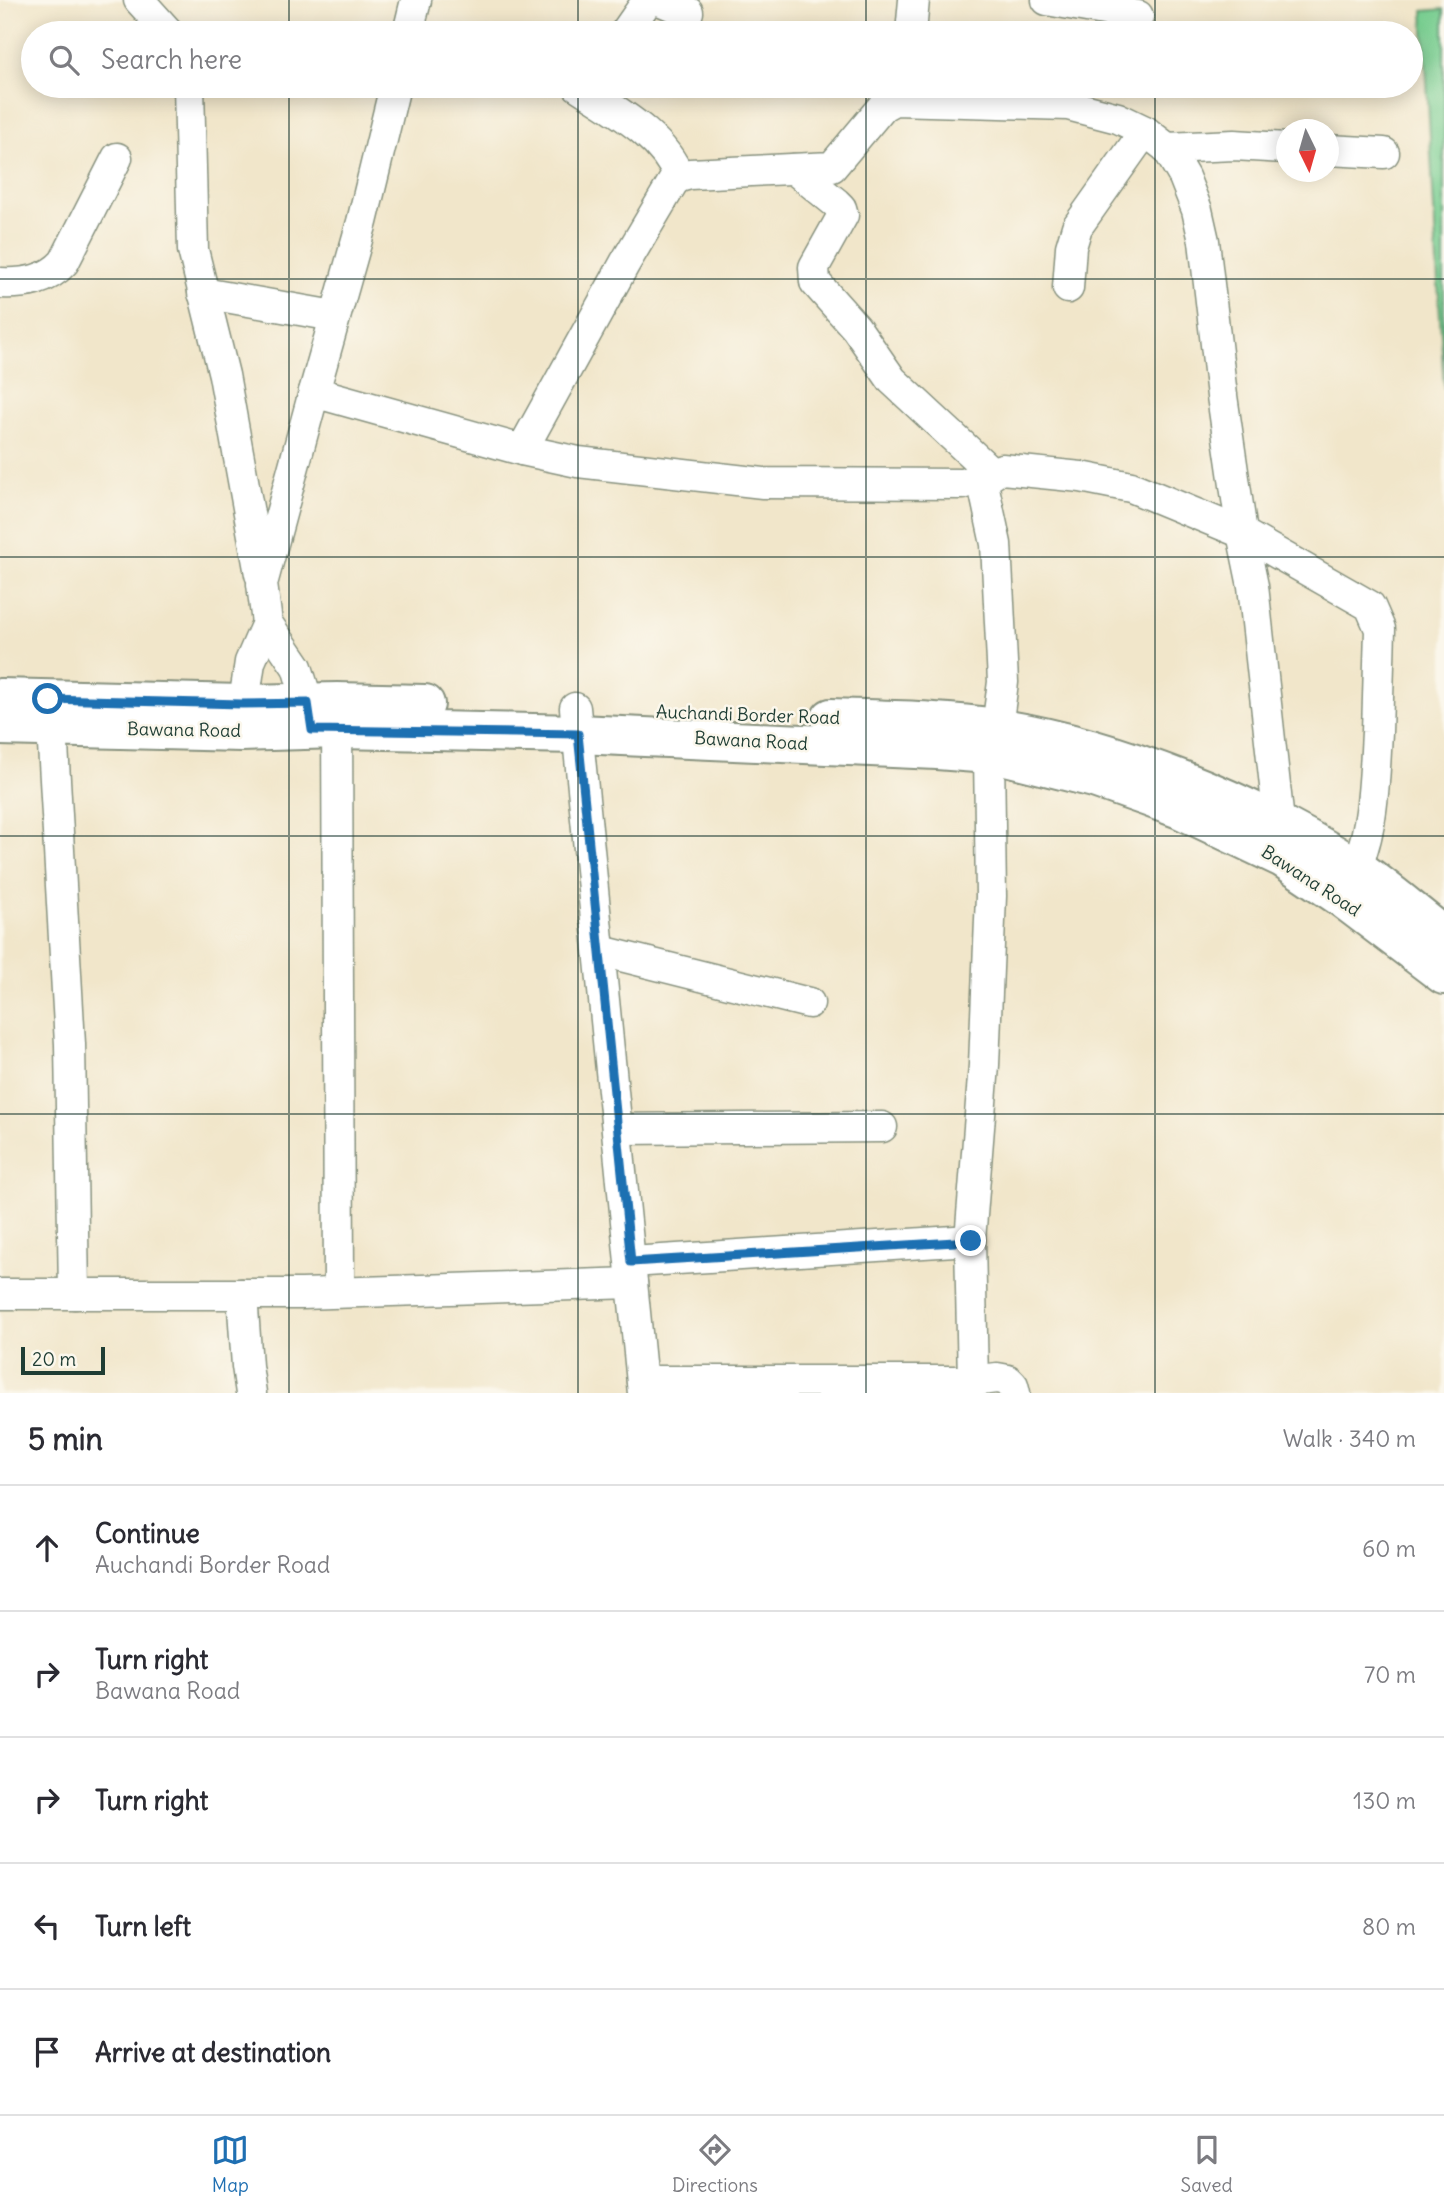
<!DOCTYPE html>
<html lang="en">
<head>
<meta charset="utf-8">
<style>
	body { margin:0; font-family:Delius,sans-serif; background:#f7f7f7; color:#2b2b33 }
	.compass { position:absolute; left:1276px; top:119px; width:63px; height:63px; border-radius:50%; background:#fff; box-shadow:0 4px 18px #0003; rotate:175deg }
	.scale { position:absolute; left:21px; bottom:18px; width:84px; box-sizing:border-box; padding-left:7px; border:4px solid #1f3d34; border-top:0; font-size:19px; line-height:24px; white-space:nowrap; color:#1f3d34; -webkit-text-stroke:5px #fbf7ec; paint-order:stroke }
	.stop { position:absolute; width:21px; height:21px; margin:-16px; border:5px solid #1f6fb2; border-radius:50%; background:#fff }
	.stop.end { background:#1f6fb2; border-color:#fff; box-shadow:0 2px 7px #0008 }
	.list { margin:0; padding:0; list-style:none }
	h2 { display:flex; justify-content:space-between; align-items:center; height:91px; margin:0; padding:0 28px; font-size:30px }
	h2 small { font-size:23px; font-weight:400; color:#7c7c81 }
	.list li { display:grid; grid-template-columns:46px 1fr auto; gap:21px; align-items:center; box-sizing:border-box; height:126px; padding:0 28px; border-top:2px solid #e1e1e2 }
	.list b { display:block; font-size:26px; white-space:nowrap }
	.list p { margin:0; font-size:23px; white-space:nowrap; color:#7c7c81 }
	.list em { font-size:23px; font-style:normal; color:#7c7c81 }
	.icon { flex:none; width:38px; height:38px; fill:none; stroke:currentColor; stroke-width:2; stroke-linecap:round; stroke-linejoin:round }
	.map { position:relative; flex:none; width:1444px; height:1393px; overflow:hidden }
	.search { position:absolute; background:#fff; box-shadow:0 4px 18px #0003; left:21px; right:21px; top:21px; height:77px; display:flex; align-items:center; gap:18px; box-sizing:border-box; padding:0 24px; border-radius:38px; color:#7c7c81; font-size:26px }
	.sheet { height:721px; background:#fff }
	nav { display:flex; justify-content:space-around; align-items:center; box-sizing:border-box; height:98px; border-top:2px solid #e1e1e2; background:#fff; font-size:19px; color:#7c7c81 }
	nav a { display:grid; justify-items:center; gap:4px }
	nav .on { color:#1f6fb2 }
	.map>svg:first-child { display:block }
	.green { fill:#79ce91; stroke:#4c8662; stroke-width:2 }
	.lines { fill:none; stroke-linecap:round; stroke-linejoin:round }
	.street-casing { stroke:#88927f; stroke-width:33 }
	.primary-casing { stroke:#88927f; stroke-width:42 }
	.street { stroke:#fff; stroke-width:30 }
	.primary { stroke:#fff; stroke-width:38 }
	.route { stroke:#1f6fb2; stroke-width:9 }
	.grid { fill:none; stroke:#1f3d34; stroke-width:2; stroke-opacity:0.55 }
	.labels { text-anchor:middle; stroke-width:5; stroke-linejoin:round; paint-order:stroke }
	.street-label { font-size:18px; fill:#1f3d34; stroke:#fbf7ec }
</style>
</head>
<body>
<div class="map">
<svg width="1444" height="1393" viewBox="0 0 1444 1393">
	<rect width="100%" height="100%" fill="#fbf7ec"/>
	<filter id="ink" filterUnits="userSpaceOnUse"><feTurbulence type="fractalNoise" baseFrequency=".0143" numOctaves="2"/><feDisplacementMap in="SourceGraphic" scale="14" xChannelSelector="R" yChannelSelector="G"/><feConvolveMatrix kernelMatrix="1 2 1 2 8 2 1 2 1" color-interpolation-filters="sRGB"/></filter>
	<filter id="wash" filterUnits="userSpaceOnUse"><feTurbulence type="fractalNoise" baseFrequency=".00686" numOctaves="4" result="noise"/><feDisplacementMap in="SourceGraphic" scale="28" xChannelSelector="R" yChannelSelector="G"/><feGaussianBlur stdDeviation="1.57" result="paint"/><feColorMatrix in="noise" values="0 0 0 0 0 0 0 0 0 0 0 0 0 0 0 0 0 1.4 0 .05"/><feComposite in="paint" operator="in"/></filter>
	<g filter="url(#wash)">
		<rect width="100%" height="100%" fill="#f1e6ca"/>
		<!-- green -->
		<path class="green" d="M1444,9V389L1423,11Z"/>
	</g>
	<g filter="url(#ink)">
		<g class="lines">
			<defs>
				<g id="street">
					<path d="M139,0L169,33"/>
					<path d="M659,0L688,12"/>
					<path d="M1047,0L1138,16"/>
					<path d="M408,33L416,0"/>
					<path d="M625,33L648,0"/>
					<path d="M911,33L914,0"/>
					<path d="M189,86L193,250L224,375L260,574"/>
					<path d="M578,86C614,110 663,135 679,177"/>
					<path d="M1167,148L1234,145L1286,148"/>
					<path d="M1328,150L1384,153"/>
					<path d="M794,169L836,203L841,208L843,215L814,267L815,282L856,328L892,380L993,474"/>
					<path d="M0,283C25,284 47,281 64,262L117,158"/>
					<path d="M1068,288L1071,247L1077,227L1145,131"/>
					<path d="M203,293L334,316"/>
					<path d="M314,392L362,222L395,86"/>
					<path d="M522,450L578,462L763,483L963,484L1002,469L1081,477L1131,487L1242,533L1370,606L1380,629C1379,663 1378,698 1377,732C1374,784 1374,838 1348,885"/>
					<path d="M49,707L52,727L70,1044L74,1294"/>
					<path d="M337,708L339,1292"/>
					<path d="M575,708L643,1393"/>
					<path d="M241,723L250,662L267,623"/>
					<path d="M311,724L308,703L297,667L267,623L262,584L314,392L522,450L625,263L673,182L679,177L690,174L832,167L883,106L894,100L1068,105L1118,118L1145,131L1167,148L1184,177L1197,210L1204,241L1222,396L1242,533L1253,586L1281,840"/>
					<path d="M601,951L809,1003"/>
					<path d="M619,1129L882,1127"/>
					<path d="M631,1262L970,1240"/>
					<path d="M0,1294H302L632,1283"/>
					<path d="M242,1294L247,1366L251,1393"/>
					<path d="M642,1381H973L997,1378L1008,1380L1013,1385L1015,1393"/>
					<path d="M973,1381L970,1240L984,1065L991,896L989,754L997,728L1003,682L996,544L982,479"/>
				</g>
				<g id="primary">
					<path d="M0,698L242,704L337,702L425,704"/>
					<path d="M831,718C886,720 942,720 996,728C1115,746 1255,803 1356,868C1386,888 1415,914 1444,936"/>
					<path d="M0,726L241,732L338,729L578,734L937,750L1002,755L1094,778L1148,797L1180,809L1283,858L1341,897L1444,975"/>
				</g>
			</defs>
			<!-- street casing -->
			<use href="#street" class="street-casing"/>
			<!-- primary casing -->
			<use href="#primary" class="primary-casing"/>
			<!-- street -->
			<use href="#street" class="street"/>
			<!-- primary -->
			<use href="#primary" class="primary"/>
		</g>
	</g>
	<g class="lines" filter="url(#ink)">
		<!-- route -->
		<path class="route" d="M48,699L242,704L308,703L312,730L578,734L631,1262L971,1241"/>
	</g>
	<!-- grid -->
	<path class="grid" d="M289,0V33M578,0V33M866,0V33M1155,0V33M289,86V1393M578,86V1393M866,86V1393M1155,86V1393M0,279H1444M0,557H1444M0,836H1444M0,1114H1444"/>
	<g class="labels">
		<!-- street labels -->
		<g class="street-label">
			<text transform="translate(748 715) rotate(2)" y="6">Auchandi Border Road</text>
			<text transform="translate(184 730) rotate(1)" y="6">Bawana Road</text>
			<text transform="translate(751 741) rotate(3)" y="6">Bawana Road</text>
			<text transform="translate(1311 881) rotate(33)" y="6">Bawana Road</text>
		</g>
	</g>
</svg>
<svg class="compass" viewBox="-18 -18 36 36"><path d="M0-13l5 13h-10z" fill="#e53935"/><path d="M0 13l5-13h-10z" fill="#7c7c81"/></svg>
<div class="scale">20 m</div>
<div class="stop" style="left:48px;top:699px"></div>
<div class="stop end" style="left:971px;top:1241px"></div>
<div class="search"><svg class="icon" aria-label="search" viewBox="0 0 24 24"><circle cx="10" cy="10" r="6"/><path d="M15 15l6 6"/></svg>Search here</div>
</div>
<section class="sheet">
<h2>5 min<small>Walk · 340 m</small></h2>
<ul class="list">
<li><svg class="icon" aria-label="ahead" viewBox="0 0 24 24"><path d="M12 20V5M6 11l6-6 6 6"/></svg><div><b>Continue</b><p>Auchandi Border Road</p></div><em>60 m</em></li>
<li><svg class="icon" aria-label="right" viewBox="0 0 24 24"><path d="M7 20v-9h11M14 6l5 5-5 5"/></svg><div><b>Turn right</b><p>Bawana Road</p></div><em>70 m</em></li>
<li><svg class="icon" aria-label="right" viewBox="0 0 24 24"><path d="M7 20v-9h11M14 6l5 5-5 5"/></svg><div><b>Turn right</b></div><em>130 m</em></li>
<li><svg class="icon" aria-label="left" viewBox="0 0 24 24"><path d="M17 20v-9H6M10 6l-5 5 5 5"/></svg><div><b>Turn left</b></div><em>80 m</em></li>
<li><svg class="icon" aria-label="arrive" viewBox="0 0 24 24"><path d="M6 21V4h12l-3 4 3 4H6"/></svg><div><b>Arrive at destination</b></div></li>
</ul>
</section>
<nav>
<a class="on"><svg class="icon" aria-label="map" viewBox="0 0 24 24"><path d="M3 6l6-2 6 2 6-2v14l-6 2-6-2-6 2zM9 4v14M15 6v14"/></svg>Map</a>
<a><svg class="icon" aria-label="directions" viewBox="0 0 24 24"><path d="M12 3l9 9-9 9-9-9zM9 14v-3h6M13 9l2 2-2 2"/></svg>Directions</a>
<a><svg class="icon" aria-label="saved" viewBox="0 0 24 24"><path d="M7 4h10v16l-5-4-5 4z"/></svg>Saved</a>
</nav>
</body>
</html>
